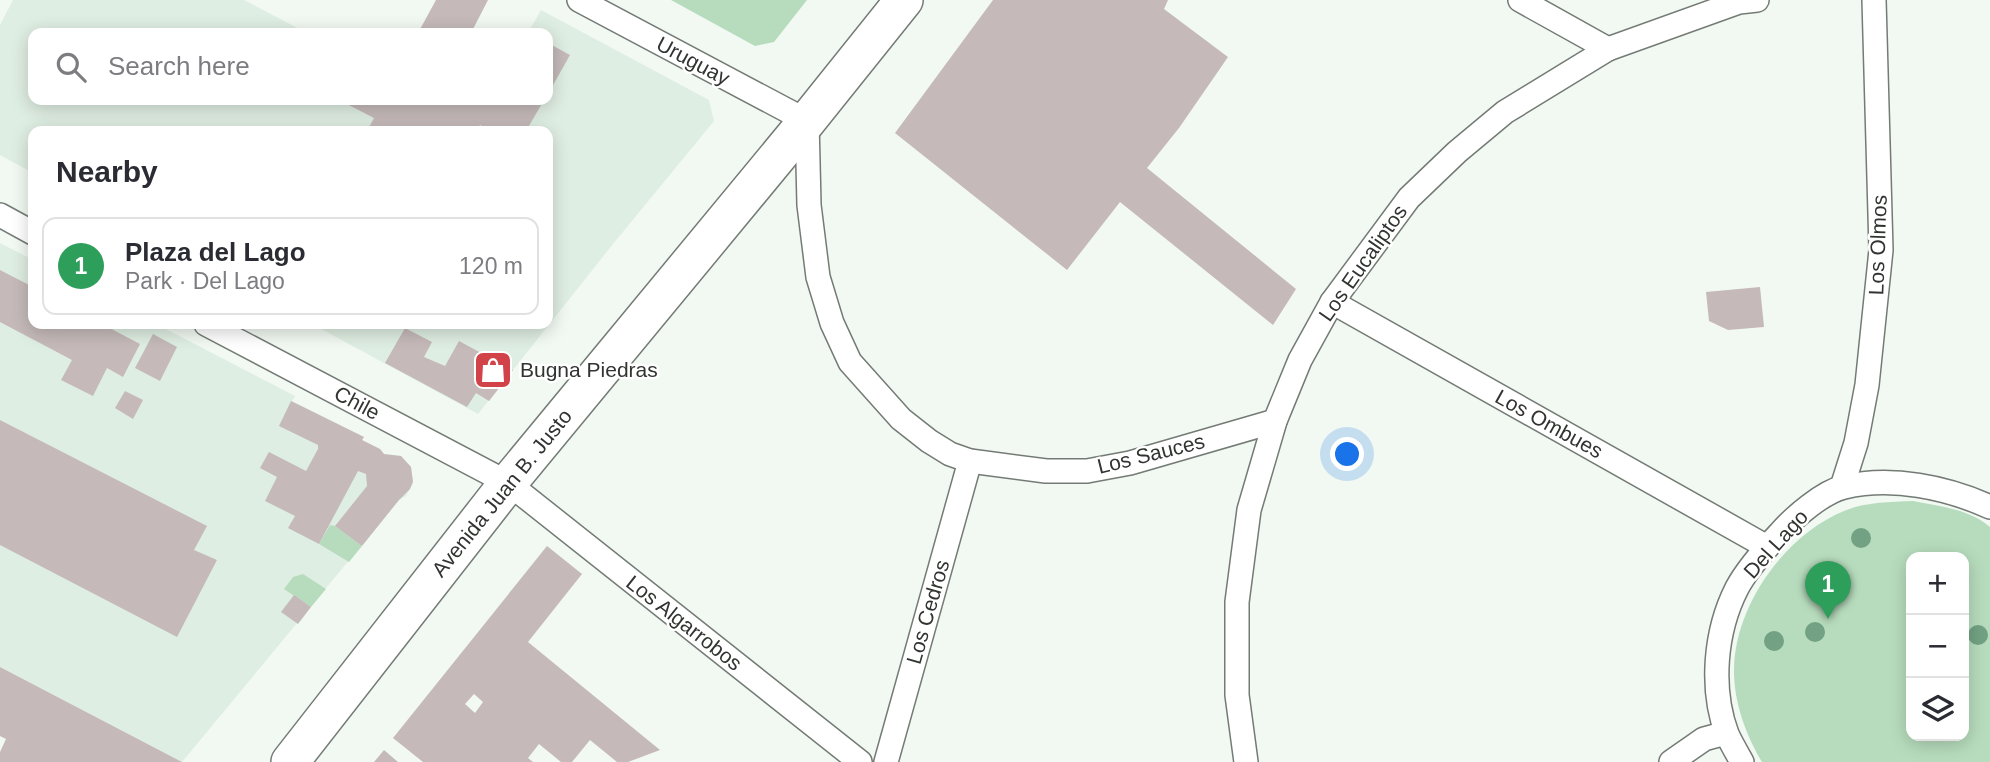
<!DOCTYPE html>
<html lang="en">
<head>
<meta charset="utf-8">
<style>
	body { margin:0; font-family:Helvetica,sans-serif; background:#f2f2f3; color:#2b2b33 }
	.controls { position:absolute; right:21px; bottom:21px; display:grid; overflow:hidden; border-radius:14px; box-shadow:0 4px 18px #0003 }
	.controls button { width:63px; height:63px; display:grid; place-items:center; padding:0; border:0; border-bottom:2px solid #e1e1e2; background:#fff; color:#2b2b33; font:35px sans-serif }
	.you { position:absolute; left:1348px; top:455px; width:24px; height:24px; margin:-18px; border:5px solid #fff; border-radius:50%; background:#1a73e8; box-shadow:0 0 0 10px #1a73e833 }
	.badge { display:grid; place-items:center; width:46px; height:46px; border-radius:50%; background:#d24249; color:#fff; font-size:23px; font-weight:700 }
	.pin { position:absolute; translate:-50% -58px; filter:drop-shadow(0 2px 4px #0008) }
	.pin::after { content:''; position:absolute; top:37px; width:24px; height:21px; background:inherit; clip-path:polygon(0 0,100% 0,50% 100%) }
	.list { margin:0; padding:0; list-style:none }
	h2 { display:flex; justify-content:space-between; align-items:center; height:91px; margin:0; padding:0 28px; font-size:30px }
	h2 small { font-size:23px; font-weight:400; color:#7c7c81 }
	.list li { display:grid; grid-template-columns:46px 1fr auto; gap:21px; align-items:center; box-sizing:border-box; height:98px; margin:0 14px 14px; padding:0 14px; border:2px solid #e1e1e2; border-radius:14px }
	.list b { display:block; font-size:26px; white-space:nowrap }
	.list p { margin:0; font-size:23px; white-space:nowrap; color:#7c7c81 }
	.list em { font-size:23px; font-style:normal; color:#7c7c81 }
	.icon { flex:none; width:38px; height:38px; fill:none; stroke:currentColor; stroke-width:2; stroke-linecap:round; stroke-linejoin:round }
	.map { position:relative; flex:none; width:1990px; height:762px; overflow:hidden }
	.search { position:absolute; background:#fff; box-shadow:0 4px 18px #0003; left:28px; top:28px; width:525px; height:77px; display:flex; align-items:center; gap:18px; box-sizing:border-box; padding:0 24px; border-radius:14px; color:#7c7c81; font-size:26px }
	.panel { position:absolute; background:#fff; box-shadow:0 4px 18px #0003; left:28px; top:126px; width:525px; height:203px; border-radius:14px }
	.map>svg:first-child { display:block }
	.built { fill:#dfeee2 }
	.green { fill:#b7dcbd; fill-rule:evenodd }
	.building { fill:#c5bab9; fill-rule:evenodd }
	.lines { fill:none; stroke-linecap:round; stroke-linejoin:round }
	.street-casing { stroke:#747b75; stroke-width:26 }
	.primary-casing { stroke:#747b75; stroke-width:40 }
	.street { stroke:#fff; stroke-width:23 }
	.primary { stroke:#fff; stroke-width:37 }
	.tree { fill:#72a283 }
	.labels { text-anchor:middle; stroke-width:5; stroke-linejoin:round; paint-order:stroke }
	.street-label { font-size:21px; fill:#313431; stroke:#fff }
	.poi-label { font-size:21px; fill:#313431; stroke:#fff; text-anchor:start }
</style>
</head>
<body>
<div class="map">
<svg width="1990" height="762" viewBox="0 0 1990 762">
	<rect width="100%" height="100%" fill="#f1f9f2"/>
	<!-- built -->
	<g class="built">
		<path d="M13,0H244L307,33H33V100H384L374,118L399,131H33V173L0,155V25Z"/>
		<path d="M541,10L709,100L714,121L613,244L478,414L312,324H548V131H477L493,100H548V33H528Z"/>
		<path d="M0,243L33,260V324H156L295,396L292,401L364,437L362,440L380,449L384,454L401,456L411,467L413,482L406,496L399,500L182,762L0,667Z"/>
	</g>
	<!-- green -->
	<g class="green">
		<path d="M671,0H807L774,42L755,46Z"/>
		<path d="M1913,501C1939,506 1969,509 1990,527V762H1762C1746,735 1734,703 1734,671C1734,606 1785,535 1844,511C1865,502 1890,502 1913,501ZM1911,557H1964V736H1911Z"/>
		<path d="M330,525L335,526L362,546L349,562L319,544Z"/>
		<path d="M303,574L326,589L311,607L284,589L293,577Z"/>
	</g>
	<!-- building -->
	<g class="building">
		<path d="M436,0H488L471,33H418Z"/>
		<path d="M993,0H1168L1164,9L1228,57L1179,128L1147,168L1296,289L1273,325L1120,202L1067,270L895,133Z"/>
		<path d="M548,43L570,55L548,94Z"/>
		<path d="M339,100H544L526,131H492L480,125L477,131H367L374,118Z"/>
		<path d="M0,270L33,287V324H102L140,344L123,377L107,368L93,396L61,380L72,360L0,322Z"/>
		<path d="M1760,287L1764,327L1728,330L1709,321L1706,292Z"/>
		<path d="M405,328L432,342L424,357L445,366L459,341L513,370L489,401L476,393L467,407L385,363Z"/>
		<path d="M153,334L177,347L160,381L135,368Z"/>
		<path d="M125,391L143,400L133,419L115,408Z"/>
		<path d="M291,401L364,437L362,440L380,449L384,454L401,456L411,467L413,482L410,489L399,500L362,546L335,526L367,486L366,474L358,471L319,544L288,528L295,516L265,501L277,477L260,468L269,452L306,471L318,449V445L279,426Z"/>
		<path d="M0,420L207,526L194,550L217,560L177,637L0,545Z"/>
		<path d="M547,546L582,574L528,642L660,750L628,762H617L590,740L572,762H561L539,744L528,758L533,762H423L393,738ZM474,694L483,702L475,713L465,704Z"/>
		<path d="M294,595L311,607L298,624L281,612Z"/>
		<path d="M0,667L182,762H0V752L6,739L0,736Z"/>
		<path d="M384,750L398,762H374Z"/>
	</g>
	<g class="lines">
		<defs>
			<g id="street">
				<path d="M579,0L807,121L809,205L818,277L832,323L850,362L901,419L929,441L950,454L970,461L1046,471H1087L1130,463L1275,421"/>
				<path d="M1520,0L1608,49"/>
				<path d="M0,215L33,233"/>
				<path d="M1332,302L1767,547"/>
				<path d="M206,324L508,483L860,762"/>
				<path d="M1842,487L1856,443L1867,385L1881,250L1874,0"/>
				<path d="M886,762L970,461"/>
				<path d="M1246,762L1237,695V602L1249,510L1275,421L1300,360L1332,302L1409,198L1457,152L1505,112L1608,49L1739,2L1757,0"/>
				<path d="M1671,762L1704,739L1726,733"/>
				<path d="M1742,762C1737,753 1731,743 1727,734C1710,688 1715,631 1737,588C1747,569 1765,549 1780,533C1794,517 1823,492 1844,487C1892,476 1946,487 1990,507"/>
			</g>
			<path id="primary" d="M290,762L508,483L807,121L904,0"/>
		</defs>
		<!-- street casing -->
		<use href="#street" class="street-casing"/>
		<!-- primary casing -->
		<use href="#primary" class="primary-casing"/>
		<!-- street -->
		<use href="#street" class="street"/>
		<!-- primary -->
		<use href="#primary" class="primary"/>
	</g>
	<!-- trees -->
	<g class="tree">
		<circle cx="1861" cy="538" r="10"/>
		<circle cx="1837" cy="581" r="10"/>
		<circle cx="1815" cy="632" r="10"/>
		<circle cx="1978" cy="635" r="10"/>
		<circle cx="1774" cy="641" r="10"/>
	</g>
	<!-- icons -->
	<defs>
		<symbol id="shop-square" viewBox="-11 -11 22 22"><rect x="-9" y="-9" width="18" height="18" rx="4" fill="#d24249" stroke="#fff"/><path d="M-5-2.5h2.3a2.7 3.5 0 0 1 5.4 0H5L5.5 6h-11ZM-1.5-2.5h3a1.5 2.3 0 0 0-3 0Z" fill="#fff"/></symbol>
	</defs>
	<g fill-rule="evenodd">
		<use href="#shop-square" x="471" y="348" width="44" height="44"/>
	</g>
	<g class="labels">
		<!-- street labels -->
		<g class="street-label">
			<text transform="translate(693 61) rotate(28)" y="7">Uruguay</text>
			<text transform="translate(1878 245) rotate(-88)" y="7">Los Olmos</text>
			<text transform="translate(1363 263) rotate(-55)" y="7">Los Eucaliptos</text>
			<text transform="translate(357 403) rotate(28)" y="7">Chile</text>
			<text transform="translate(1549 424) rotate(29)" y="7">Los Ombues</text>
			<text transform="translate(1151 454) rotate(-14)" y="7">Los Sauces</text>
			<text transform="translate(502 493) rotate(-51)" y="7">Avenida Juan B. Justo</text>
			<text transform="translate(1776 544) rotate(-48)" y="7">Del Lago</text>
			<text transform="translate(928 612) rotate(-74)" y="7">Los Cedros</text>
			<text transform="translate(684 623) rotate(38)" y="7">Los Algarrobos</text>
		</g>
		<!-- poi labels -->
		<g class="poi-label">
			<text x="520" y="377">Bugna Piedras</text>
		</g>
	</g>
</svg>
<div class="controls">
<button>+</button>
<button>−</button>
<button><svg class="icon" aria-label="layers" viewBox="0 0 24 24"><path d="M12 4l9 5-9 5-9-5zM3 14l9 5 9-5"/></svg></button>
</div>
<div class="you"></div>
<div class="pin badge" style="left:1828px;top:619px;background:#2e9e5b">1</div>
<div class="search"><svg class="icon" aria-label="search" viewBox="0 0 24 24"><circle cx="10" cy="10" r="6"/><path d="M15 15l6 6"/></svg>Search here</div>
<section class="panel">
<h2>Nearby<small></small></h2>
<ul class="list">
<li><span class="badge" style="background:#2e9e5b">1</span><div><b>Plaza del Lago</b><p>Park · Del Lago</p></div><em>120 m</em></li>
</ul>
</section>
</div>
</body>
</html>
